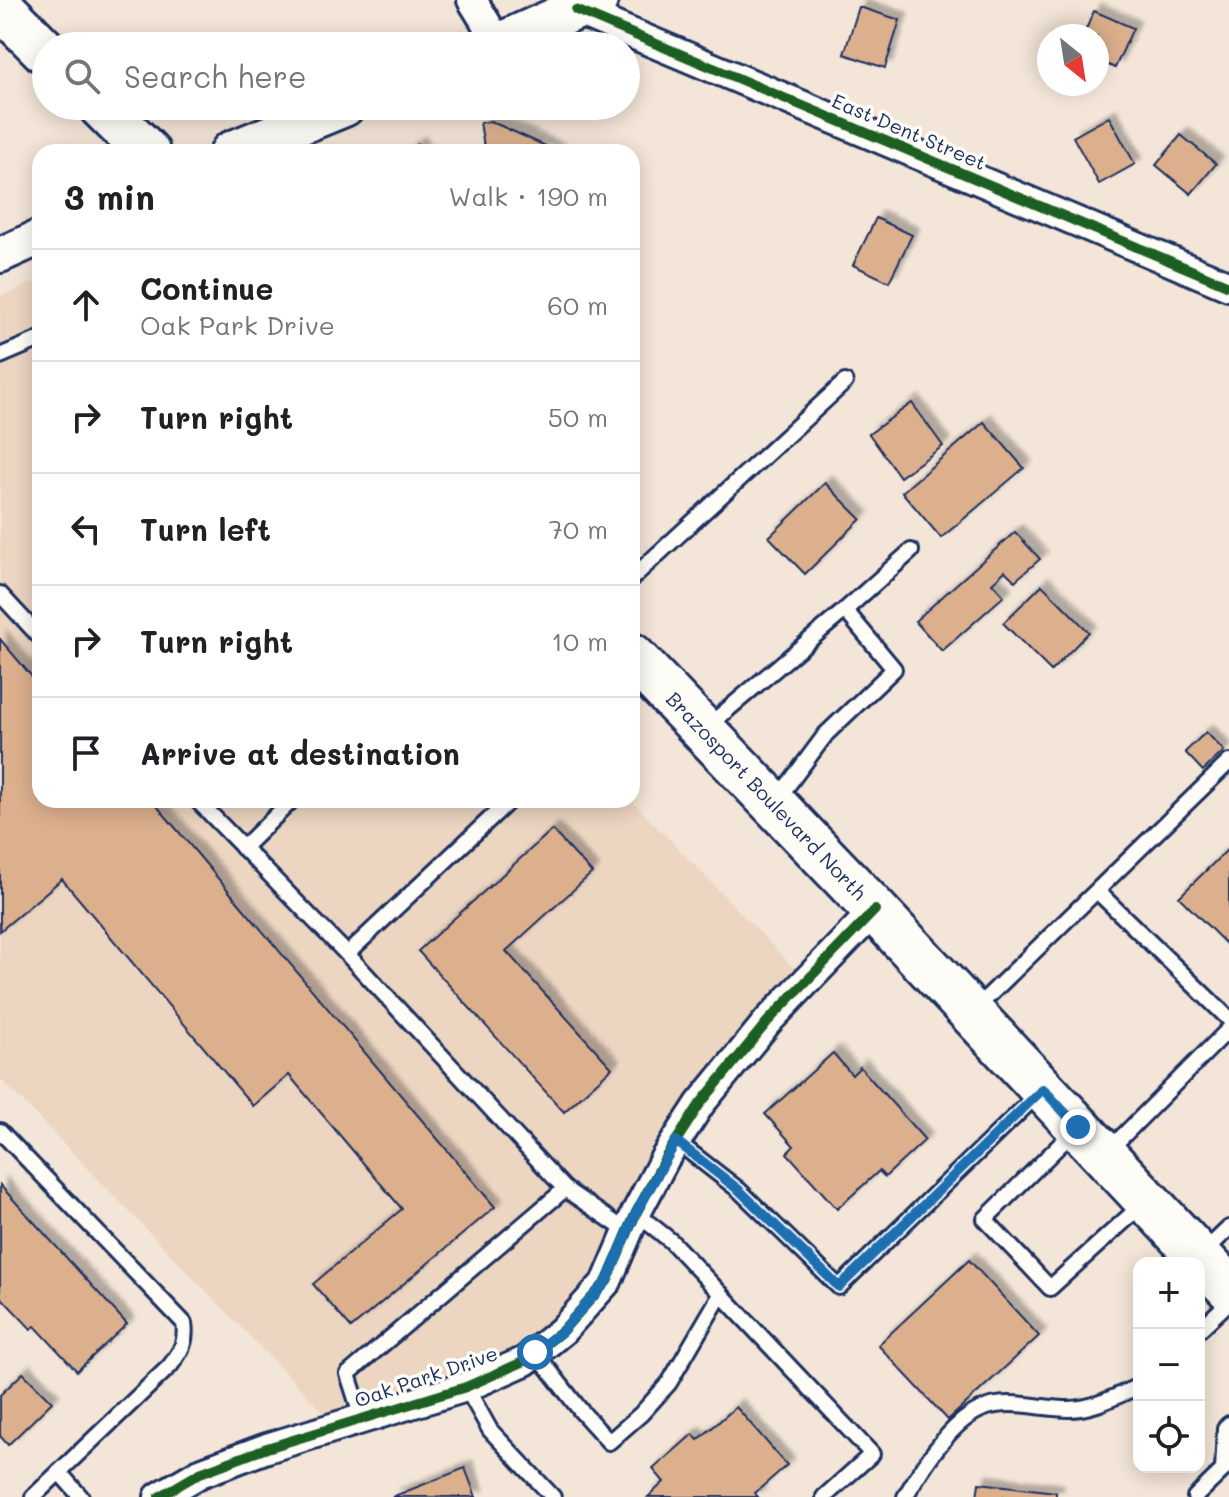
<!DOCTYPE html>
<html lang="en">
<head>
<meta charset="utf-8">
<style>
	body { margin:0; font-family:Mali,sans-serif; background:#f2f2f2; color:#202124 }
	.controls { position:absolute; right:24px; bottom:24px; display:grid; overflow:hidden; border-radius:16px; box-shadow:0 4px 20px #0003 }
	.controls button { width:72px; height:72px; display:grid; place-items:center; padding:0; border:0; border-bottom:2px solid #e0e0e0; background:#fff; color:#202124; font:40px sans-serif }
	.compass { position:absolute; left:1037px; top:24px; width:72px; height:72px; border-radius:50%; background:#fff; box-shadow:0 4px 20px #0003; rotate:150deg }
	.stop { position:absolute; width:24px; height:24px; margin:-18px; border:6px solid #1f6fb2; border-radius:50%; background:#fff }
	.stop.end { background:#1f6fb2; border-color:#fff; box-shadow:0 2px 8px #0008 }
	.list { margin:0; padding:0; list-style:none }
	h2 { display:flex; justify-content:space-between; align-items:center; height:104px; margin:0; padding:0 32px; font-size:34px }
	h2 small { font-size:26px; font-weight:400; color:#757577 }
	.list li { display:grid; grid-template-columns:52px 1fr auto; gap:24px; align-items:center; box-sizing:border-box; height:112px; padding:0 32px; border-top:2px solid #e0e0e0 }
	.list b { display:block; font-size:30px; white-space:nowrap }
	.list p { margin:0; font-size:26px; white-space:nowrap; color:#757577 }
	.list em { font-size:26px; font-style:normal; color:#757577 }
	.icon { flex:none; width:44px; height:44px; fill:none; stroke:currentColor; stroke-width:2; stroke-linecap:round; stroke-linejoin:round }
	.map { position:relative; flex:none; width:1229px; height:1497px; overflow:hidden }
	.search { position:absolute; background:#fff; box-shadow:0 4px 20px #0003; left:32px; top:32px; width:608px; height:88px; display:flex; align-items:center; gap:20px; box-sizing:border-box; padding:0 28px; border-radius:44px; color:#757577; font-size:30px }
	.panel { position:absolute; background:#fff; box-shadow:0 4px 20px #0003; left:32px; top:144px; width:608px; height:664px; border-radius:24px }
	.map>svg:first-child { display:block }
	.built { fill:#ecd5c1 }
	.building { fill:#dcb08d; stroke:#1b2f5e; stroke-width:2; filter:url(#shadow) }
	.lines { fill:none; stroke-linecap:round; stroke-linejoin:round }
	.service-casing { stroke:#1b2f5e; stroke-width:20 }
	.minor-casing { stroke:#1b2f5e; stroke-width:34 }
	.tertiary-casing { stroke:#1b2f5e; stroke-width:40 }
	.secondary-casing { stroke:#1b2f5e; stroke-width:46 }
	.primary-casing { stroke:#1b2f5e; stroke-width:50 }
	.service { stroke:#fdfcf7; stroke-width:14 }
	.minor { stroke:#fdfcf7; stroke-width:28 }
	.tertiary { stroke:#fdfcf7; stroke-width:34 }
	.secondary { stroke:#fdfcf7; stroke-width:40 }
	.primary { stroke:#fdfcf7; stroke-width:44 }
	.cycleway-casing { stroke:#fdfcf7; stroke-width:15 }
	.cycleway { stroke:#1b5e20; stroke-width:10 }
	.route { stroke:#1f6fb2; stroke-width:10 }
	.labels { text-anchor:middle; stroke-width:7; stroke-linejoin:round; paint-order:stroke }
	.street-label { font-size:20px; fill:#1b2f5e; stroke:#fdfcf7 }
</style>
</head>
<body>
<div class="map">
<svg width="1229" height="1497" viewBox="0 0 1229 1497">
	<defs>
		<filter id="shadow"><feDropShadow dx="7" dy="-7" stdDeviation="2" flood-color="#0004"/></filter>
	</defs>
	<rect width="100%" height="100%" fill="#f3e5d7"/>
	<filter id="ink" filterUnits="userSpaceOnUse"><feTurbulence type="fractalNoise" baseFrequency=".0125" numOctaves="2"/><feDisplacementMap in="SourceGraphic" scale="16" xChannelSelector="R" yChannelSelector="G"/><feConvolveMatrix kernelMatrix="1 2 1 2 8 2 1 2 1" color-interpolation-filters="sRGB"/></filter>
	<g filter="url(#ink)">
		<!-- built -->
		<path class="built" d="M40,279V800H631L795,969L754,1018L597,1281L515,1357L330,1419L0,1078V297Z"/>
		<!-- building -->
		<g class="building">
			<path d="M859,7L900,20L885,68L844,54Z"/>
			<path d="M1094,11L1133,28L1115,68L1097,60V36H1083Z"/>
			<path d="M1109,117L1135,164L1099,184L1073,137Z"/>
			<path d="M490,121L559,152H485L480,123Z"/>
			<path d="M1181,135L1216,164L1191,194L1156,165Z"/>
			<path d="M418,144L424,152H407Z"/>
			<path d="M876,218L912,235L889,282L853,265Z"/>
			<path d="M912,403L943,446L900,477L869,434Z"/>
			<path d="M984,422L1024,468L941,538L902,492Z"/>
			<path d="M825,483L861,519L805,574L769,537Z"/>
			<path d="M1015,532L1040,559L1015,581L1005,571L992,583L1004,596L942,651L915,621Z"/>
			<path d="M1042,585L1089,632L1051,671L1003,623Z"/>
			<path d="M0,639L40,686V800H152L495,1207L351,1328L313,1284L402,1209L289,1075L253,1106L62,879L0,931Z"/>
			<path d="M1206,732L1224,751L1203,771L1185,752Z"/>
			<path d="M552,830L592,873L506,951L612,1068L564,1112L418,951Z"/>
			<path d="M1229,848V947L1179,897Z"/>
			<path d="M833,1053L852,1075L860,1067L925,1140L885,1177L879,1171L837,1209L787,1153L794,1146L765,1114Z"/>
			<path d="M0,1185L127,1324L77,1371L35,1326L31,1329L0,1296Z"/>
			<path d="M969,1260L1039,1336L948,1420L878,1345Z"/>
			<path d="M23,1373L52,1402L8,1445L0,1436V1395Z"/>
			<path d="M736,1407L787,1465L755,1493L758,1497H648L664,1482L653,1469L693,1434L698,1440Z"/>
			<path d="M465,1468L476,1497H392Z"/>
			<path d="M979,1483L1056,1492V1497H977Z"/>
		</g>
		<g class="lines">
			<defs>
				<g id="service">
					<path d="M0,356L40,339"/>
					<path d="M632,578L845,382"/>
					<path d="M0,594L40,637"/>
					<path d="M845,610L911,551"/>
					<path d="M707,727L845,610L894,669L826,734L776,801"/>
					<path d="M197,800L347,954L510,800"/>
					<path d="M243,848L292,800"/>
					<path d="M1097,891L1229,1019"/>
					<path d="M347,954L565,1189L348,1374L362,1418"/>
					<path d="M974,1010L1229,762"/>
					<path d="M1075,1130L985,1219L1050,1288L1144,1203"/>
					<path d="M0,1131L184,1323C187,1342 181,1351 170,1366L59,1472L81,1497"/>
					<path d="M676,1141L739,1190L839,1287L1040,1092"/>
					<path d="M1108,1151L1229,1029"/>
					<path d="M565,1189L628,1232"/>
					<path d="M636,1213L671,1241L872,1454L824,1497"/>
					<path d="M1203,1253L1229,1228"/>
					<path d="M1199,1330L1229,1302"/>
					<path d="M535,1352L581,1411L609,1442L641,1414L669,1383L721,1294"/>
					<path d="M466,1387L490,1430L553,1497"/>
					<path d="M33,1497L59,1472"/>
					<path d="M905,1497C921,1469 951,1421 982,1409C1009,1398 1041,1409 1069,1409C1094,1409 1116,1396 1139,1386"/>
					<path d="M1195,1497L1223,1470L1225,1428L1229,1424"/>
				</g>
				<g id="minor">
					<path d="M472,0L499,44"/>
					<path d="M576,10L1229,286"/>
					<path d="M159,1497L200,1473L267,1448L466,1387L525,1361L562,1331L607,1281L636,1213L665,1158L700,1104L768,1021L875,910"/>
				</g>
				<path id="tertiary" d="M0,255L40,237"/>
				<g id="secondary">
					<path d="M494,46L597,0"/>
					<path d="M231,152L344,106"/>
				</g>
				<g id="primary">
					<path d="M0,6L46,52"/>
					<path d="M101,106L147,152"/>
					<path id="s1" d="M632,656L875,910L1229,1288"/>
				</g>
			</defs>
			<!-- service casing -->
			<use href="#service" class="service-casing"/>
			<!-- minor casing -->
			<use href="#minor" class="minor-casing"/>
			<!-- tertiary casing -->
			<use href="#tertiary" class="tertiary-casing"/>
			<!-- secondary casing -->
			<use href="#secondary" class="secondary-casing"/>
			<!-- primary casing -->
			<use href="#primary" class="primary-casing"/>
			<!-- service -->
			<use href="#service" class="service"/>
			<!-- minor -->
			<use href="#minor" class="minor"/>
			<!-- tertiary -->
			<use href="#tertiary" class="tertiary"/>
			<!-- secondary -->
			<use href="#secondary" class="secondary"/>
			<!-- primary -->
			<use href="#primary" class="primary"/>
			<defs>
				<g id="cycleway">
					<path d="M576,10L1229,286"/>
					<path d="M159,1497L200,1473L267,1448L466,1387L525,1361L562,1331L607,1281L636,1213L665,1158L700,1104L768,1021L875,910"/>
				</g>
			</defs>
			<!-- cycleway casing -->
			<use href="#cycleway" class="cycleway-casing"/>
			<!-- cycleway -->
			<use href="#cycleway" class="cycleway"/>
		</g>
	</g>
	<g class="lines" filter="url(#ink)">
		<!-- route -->
		<path class="route" d="M535,1352L562,1331L607,1281L636,1213L676,1141L739,1190L839,1287L1043,1089L1078,1127"/>
	</g>
	<g class="labels">
		<!-- street labels -->
		<g class="street-label">
			<text transform="translate(909 132) rotate(23)" y="7">East Dent Street</text>
			<text dy="7" stroke="none"><textPath href="#s1" startOffset="194">Brazosport Boulevard North</textPath></text>
			<text transform="translate(426 1377) rotate(-19)" y="7">Oak Park Drive</text>
		</g>
	</g>
</svg>
<div class="controls">
<button>+</button>
<button>−</button>
<button><svg class="icon" aria-label="locate" viewBox="0 0 24 24"><circle cx="12" cy="12" r="6"/><path d="M12 2v4M12 18v4M2 12h4M18 12h4"/></svg></button>
</div>
<svg class="compass" viewBox="-18 -18 36 36"><path d="M0-13l5 13h-10z" fill="#e53935"/><path d="M0 13l5-13h-10z" fill="#757577"/></svg>
<div class="stop" style="left:535px;top:1352px"></div>
<div class="stop end" style="left:1078px;top:1127px"></div>
<div class="search"><svg class="icon" aria-label="search" viewBox="0 0 24 24"><circle cx="10" cy="10" r="6"/><path d="M15 15l6 6"/></svg>Search here</div>
<section class="panel">
<h2>3 min<small>Walk · 190 m</small></h2>
<ul class="list">
<li><svg class="icon" aria-label="ahead" viewBox="0 0 24 24"><path d="M12 20V5M6 11l6-6 6 6"/></svg><div><b>Continue</b><p>Oak Park Drive</p></div><em>60 m</em></li>
<li><svg class="icon" aria-label="right" viewBox="0 0 24 24"><path d="M7 20v-9h11M14 6l5 5-5 5"/></svg><div><b>Turn right</b></div><em>50 m</em></li>
<li><svg class="icon" aria-label="left" viewBox="0 0 24 24"><path d="M17 20v-9H6M10 6l-5 5 5 5"/></svg><div><b>Turn left</b></div><em>70 m</em></li>
<li><svg class="icon" aria-label="right" viewBox="0 0 24 24"><path d="M7 20v-9h11M14 6l5 5-5 5"/></svg><div><b>Turn right</b></div><em>10 m</em></li>
<li><svg class="icon" aria-label="arrive" viewBox="0 0 24 24"><path d="M6 21V4h12l-3 4 3 4H6"/></svg><div><b>Arrive at destination</b></div></li>
</ul>
</section>
</div>
</body>
</html>
